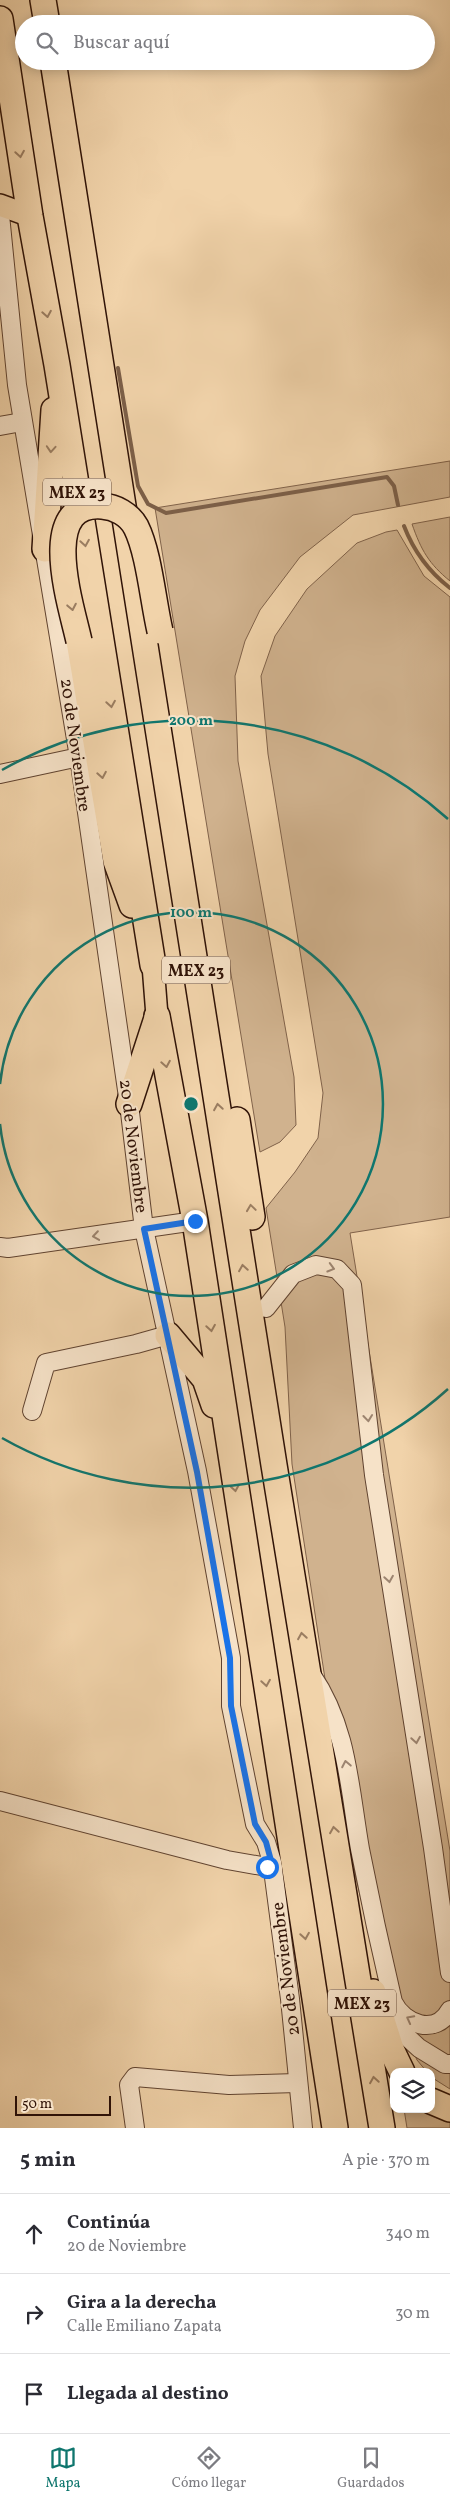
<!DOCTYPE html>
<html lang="es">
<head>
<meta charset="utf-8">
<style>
	body { margin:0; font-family:Vollkorn,serif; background:#f2f2f3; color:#2b2b33 }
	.controls { position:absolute; right:15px; bottom:15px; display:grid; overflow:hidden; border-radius:10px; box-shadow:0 2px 12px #0003 }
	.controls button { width:45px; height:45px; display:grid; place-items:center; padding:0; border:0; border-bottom:1px solid #e1e1e2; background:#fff; color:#2b2b33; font:25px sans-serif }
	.scale { position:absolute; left:15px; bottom:12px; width:96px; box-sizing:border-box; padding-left:5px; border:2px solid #301307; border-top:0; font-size:14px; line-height:18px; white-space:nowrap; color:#301307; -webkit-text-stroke:4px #f6e2c8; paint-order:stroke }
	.stop { position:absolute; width:15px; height:15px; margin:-11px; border:4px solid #1a73e8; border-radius:50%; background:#fff }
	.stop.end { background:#1a73e8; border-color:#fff; box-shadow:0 1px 5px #0008 }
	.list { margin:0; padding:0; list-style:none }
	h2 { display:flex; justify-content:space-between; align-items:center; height:65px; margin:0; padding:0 20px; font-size:21px }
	h2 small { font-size:16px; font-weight:400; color:#7c7c81 }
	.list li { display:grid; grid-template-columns:32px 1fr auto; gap:15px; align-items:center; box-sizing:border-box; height:80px; padding:0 20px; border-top:1px solid #e1e1e2 }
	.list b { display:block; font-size:19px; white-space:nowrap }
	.list p { margin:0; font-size:16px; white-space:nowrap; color:#7c7c81 }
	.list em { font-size:16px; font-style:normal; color:#7c7c81 }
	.icon { flex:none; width:28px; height:28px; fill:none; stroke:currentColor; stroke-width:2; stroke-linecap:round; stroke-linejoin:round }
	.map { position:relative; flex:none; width:450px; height:2128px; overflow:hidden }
	.search { position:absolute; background:#fff; box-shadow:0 2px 12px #0003; left:15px; right:15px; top:15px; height:55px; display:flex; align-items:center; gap:12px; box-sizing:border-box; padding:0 18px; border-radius:28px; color:#7c7c81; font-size:19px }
	.sheet { height:305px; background:#fff }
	nav { display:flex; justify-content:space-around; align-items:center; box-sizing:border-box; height:70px; border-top:1px solid #e1e1e2; background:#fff; font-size:14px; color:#7c7c81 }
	nav a { display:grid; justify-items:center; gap:2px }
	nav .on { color:#0f766e }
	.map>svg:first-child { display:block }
	.green { fill:#d0b28e; stroke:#80624a }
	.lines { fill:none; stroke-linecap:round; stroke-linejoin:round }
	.stream { stroke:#7c5f48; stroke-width:4 }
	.minor-casing { stroke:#604330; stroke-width:20 }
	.major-casing { stroke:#301307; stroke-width:24 }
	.highway-casing { stroke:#301307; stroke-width:28 }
	.minor { stroke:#f6e2c8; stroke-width:18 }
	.major { stroke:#f1d3aa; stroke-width:21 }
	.highway { stroke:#f1d3aa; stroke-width:25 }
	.highway-bridge-casing { stroke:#301307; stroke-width:28; stroke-linecap:butt }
	.highway-bridge { stroke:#f1d3aa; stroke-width:25 }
	.oneway { stroke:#9a7d61 }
	.oneway2 { stroke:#9d8571 }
	.route { stroke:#1a73e8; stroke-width:6 }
	.ring { fill:none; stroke:#0f766e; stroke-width:2.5 }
	.labels { text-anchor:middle; stroke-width:4; stroke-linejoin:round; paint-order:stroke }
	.shield { fill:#f6e2c8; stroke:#6b5141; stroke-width:1 }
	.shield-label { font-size:16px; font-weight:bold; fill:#301307 }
	.street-label { font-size:18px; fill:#301307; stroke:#f6e2c8 }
	.centre { fill:#0f766e; stroke:#f6e2c8; stroke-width:2.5 }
	.ring-label { font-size:15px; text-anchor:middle; font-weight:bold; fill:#0f766e; stroke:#f6e2c8; stroke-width:4; stroke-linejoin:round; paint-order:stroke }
</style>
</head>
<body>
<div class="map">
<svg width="450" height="2128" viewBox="0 0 450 2128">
	<rect width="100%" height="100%" fill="#f1d3aa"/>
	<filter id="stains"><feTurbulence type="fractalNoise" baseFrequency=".004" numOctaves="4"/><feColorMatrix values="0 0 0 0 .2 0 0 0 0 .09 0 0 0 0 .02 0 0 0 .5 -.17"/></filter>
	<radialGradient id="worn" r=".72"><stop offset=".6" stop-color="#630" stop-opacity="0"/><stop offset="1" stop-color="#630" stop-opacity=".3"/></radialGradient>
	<!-- green -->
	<g class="green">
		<path d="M450,461V497L353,515L300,557L260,610L245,641L235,676L238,761L294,1077L296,1125L280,1142L260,1152L155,508Z"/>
		<path d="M450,517V581C429,564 421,550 412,524Z"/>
		<path d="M397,530L424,576L450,597V1217L350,1233L450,1851V2089L431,2077V2072H427L417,2060L379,1976L355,1874L292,1464L285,1327L266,1208L295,1172L318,1138L323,1093L268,754L261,676L275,636L307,589L357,543L386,532Z"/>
		<path d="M404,2109H431L450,2116V2128H407Z"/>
	</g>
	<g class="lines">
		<!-- stream -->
		<g class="stream">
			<path d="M118,368L138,486L148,504L166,513L387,477L394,486L398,505"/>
			<path d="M404,526C414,552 428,571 450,588"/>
		</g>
		<defs>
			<g id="minor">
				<path d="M0,215L17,385L79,757L129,1104L144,1229L197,1471L231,1658V1706L255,1824L266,1842L272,1862L290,1999L303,2128"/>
				<path d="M0,426L22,422"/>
				<path d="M0,774L79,757"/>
				<path d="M0,1247L8,1248L195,1221"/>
				<path d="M266,1308L293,1274L316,1265L337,1269L352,1285L374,1475L433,1848L450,1973"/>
				<path d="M32,1411L46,1363L136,1344L168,1335"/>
				<path d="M311,1674C348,1728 349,1786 360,1849C370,1900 381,1951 393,2002C404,2025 436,2036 450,2010"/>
				<path d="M0,1801L227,1860L273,1868"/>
				<path d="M381,2013L419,2048L445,2064H450"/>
				<path d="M135,2128L129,2085L135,2077L229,2085L297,2083"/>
			</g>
			<g id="major">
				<path d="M0,205L30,216"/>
				<path d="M153,965L157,1016"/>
			</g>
			<g id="highway">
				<path d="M43,0L47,24"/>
				<path d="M0,19L30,216L57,365L153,965"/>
				<path d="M53,61L274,1465L382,2128"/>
				<path d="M45,549L54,410"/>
				<path d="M79,641L116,861L132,905"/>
				<path d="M157,1016L195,1221L335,2128"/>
				<path d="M129,1104L157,1018"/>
				<path d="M237,1120L252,1217"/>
				<path d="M168,1335L205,1379L214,1405"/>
				<path d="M373,1992L391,2049L402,2072"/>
				<path d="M431,2101L450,2109"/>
			</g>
		</defs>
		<!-- minor casing -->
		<use href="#minor" class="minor-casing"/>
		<!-- major casing -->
		<use href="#major" class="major-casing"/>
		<!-- highway casing -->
		<use href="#highway" class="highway-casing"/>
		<!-- minor -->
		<use href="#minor" class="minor"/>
		<!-- major -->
		<use href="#major" class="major"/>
		<!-- highway -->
		<use href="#highway" class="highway"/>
		<defs>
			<path id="highway-bridge" d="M79,641C72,608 36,501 102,506C115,507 129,514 136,527C149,553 153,601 160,631"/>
		</defs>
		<!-- highway-bridge casing -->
		<use href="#highway-bridge" class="highway-bridge-casing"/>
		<!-- highway-bridge -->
		<use href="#highway-bridge" class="highway-bridge"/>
	</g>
	<!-- one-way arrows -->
	<defs><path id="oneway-chevron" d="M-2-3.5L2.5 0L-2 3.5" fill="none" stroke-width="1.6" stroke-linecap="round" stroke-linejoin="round" transform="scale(1.25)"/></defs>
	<g class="oneway">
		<use href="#oneway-chevron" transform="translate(20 154) rotate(81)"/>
		<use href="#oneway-chevron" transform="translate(47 314) rotate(80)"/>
		<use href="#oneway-chevron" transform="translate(51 449) rotate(94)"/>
		<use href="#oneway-chevron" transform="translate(85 543) rotate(81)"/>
		<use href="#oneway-chevron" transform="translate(72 607) rotate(79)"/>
		<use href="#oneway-chevron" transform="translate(111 704) rotate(81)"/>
		<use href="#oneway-chevron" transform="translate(102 775) rotate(80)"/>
		<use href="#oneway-chevron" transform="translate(166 1064) rotate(80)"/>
		<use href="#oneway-chevron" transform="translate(218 1107) rotate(-99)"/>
		<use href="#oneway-chevron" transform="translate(251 1208) rotate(-98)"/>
		<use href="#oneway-chevron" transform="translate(243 1268) rotate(-99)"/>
		<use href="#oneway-chevron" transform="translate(211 1328) rotate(81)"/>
		<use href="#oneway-chevron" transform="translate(235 1488) rotate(81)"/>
		<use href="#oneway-chevron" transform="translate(302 1636) rotate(-99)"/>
		<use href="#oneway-chevron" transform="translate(266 1683) rotate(81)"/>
		<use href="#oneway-chevron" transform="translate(334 1830) rotate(-99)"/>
		<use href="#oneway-chevron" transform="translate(305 1936) rotate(81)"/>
		<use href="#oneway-chevron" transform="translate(374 2080) rotate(-99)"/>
	</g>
	<g class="oneway2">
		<use href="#oneway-chevron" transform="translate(96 1236) rotate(172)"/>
		<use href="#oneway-chevron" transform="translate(331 1268) rotate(16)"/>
		<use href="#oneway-chevron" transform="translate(368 1418) rotate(84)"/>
		<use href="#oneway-chevron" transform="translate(389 1579) rotate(81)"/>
		<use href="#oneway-chevron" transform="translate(416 1740) rotate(81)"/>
		<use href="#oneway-chevron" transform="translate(346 1764) rotate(-101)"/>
		<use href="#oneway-chevron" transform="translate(410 2019) rotate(-152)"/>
	</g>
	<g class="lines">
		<!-- route -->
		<path class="route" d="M195,1221L144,1229L197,1472L230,1658L231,1706L255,1824L266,1842L273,1868L267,1867"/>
	</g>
	<!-- distance rings -->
	<g class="ring">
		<path d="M0 1084A192 192 0 1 1 0 1124"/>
		<path d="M448 1389A384 384 0 0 1 2 1438M2 770A384 384 0 0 1 448 819"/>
	</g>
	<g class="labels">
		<!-- shield labels -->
		<g class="shield">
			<rect x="43" y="478.5" width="68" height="27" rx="4"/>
			<rect x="162" y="956.5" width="68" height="27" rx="4"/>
			<rect x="328" y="1989.5" width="68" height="27" rx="4"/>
		</g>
		<g class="shield-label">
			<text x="77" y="498">MEX 23</text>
			<text x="196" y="976">MEX 23</text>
			<text x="362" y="2009">MEX 23</text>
		</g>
		<!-- street labels -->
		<g class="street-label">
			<text transform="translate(76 745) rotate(82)" y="6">20 de Noviembre</text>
			<text transform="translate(134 1146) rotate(83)" y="6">20 de Noviembre</text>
			<text transform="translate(285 1969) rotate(-97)" y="6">20 de Noviembre</text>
		</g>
	</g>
	<circle cx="191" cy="1104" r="8" class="centre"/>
	<g class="ring-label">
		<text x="191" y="725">200 m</text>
		<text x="191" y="917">100 m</text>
	</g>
	<rect width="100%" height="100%" filter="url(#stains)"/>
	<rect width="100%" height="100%" fill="url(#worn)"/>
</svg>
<div class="controls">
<button><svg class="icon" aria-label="layers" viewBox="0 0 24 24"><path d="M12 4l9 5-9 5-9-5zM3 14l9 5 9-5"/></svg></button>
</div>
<div class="scale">50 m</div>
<div class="stop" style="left:267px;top:1867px"></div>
<div class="stop end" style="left:195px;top:1221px"></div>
<div class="search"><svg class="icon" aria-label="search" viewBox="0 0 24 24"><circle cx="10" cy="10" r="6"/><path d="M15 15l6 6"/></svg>Buscar aquí</div>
</div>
<section class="sheet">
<h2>5 min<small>A pie · 370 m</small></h2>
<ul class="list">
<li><svg class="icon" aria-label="ahead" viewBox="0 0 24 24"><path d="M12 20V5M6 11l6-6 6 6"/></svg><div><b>Continúa</b><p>20 de Noviembre</p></div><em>340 m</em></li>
<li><svg class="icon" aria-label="right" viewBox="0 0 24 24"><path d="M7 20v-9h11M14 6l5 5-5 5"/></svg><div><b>Gira a la derecha</b><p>Calle Emiliano Zapata</p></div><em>30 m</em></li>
<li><svg class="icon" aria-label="arrive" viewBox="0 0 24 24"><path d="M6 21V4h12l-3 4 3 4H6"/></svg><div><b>Llegada al destino</b></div></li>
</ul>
</section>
<nav>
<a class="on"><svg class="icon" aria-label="map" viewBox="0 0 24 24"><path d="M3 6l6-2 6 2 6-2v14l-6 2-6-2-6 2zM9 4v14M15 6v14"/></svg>Mapa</a>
<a><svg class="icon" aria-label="directions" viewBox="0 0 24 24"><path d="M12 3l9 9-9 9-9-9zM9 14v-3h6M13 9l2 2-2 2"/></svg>Cómo llegar</a>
<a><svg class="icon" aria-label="saved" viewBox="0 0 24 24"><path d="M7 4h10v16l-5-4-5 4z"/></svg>Guardados</a>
</nav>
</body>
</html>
